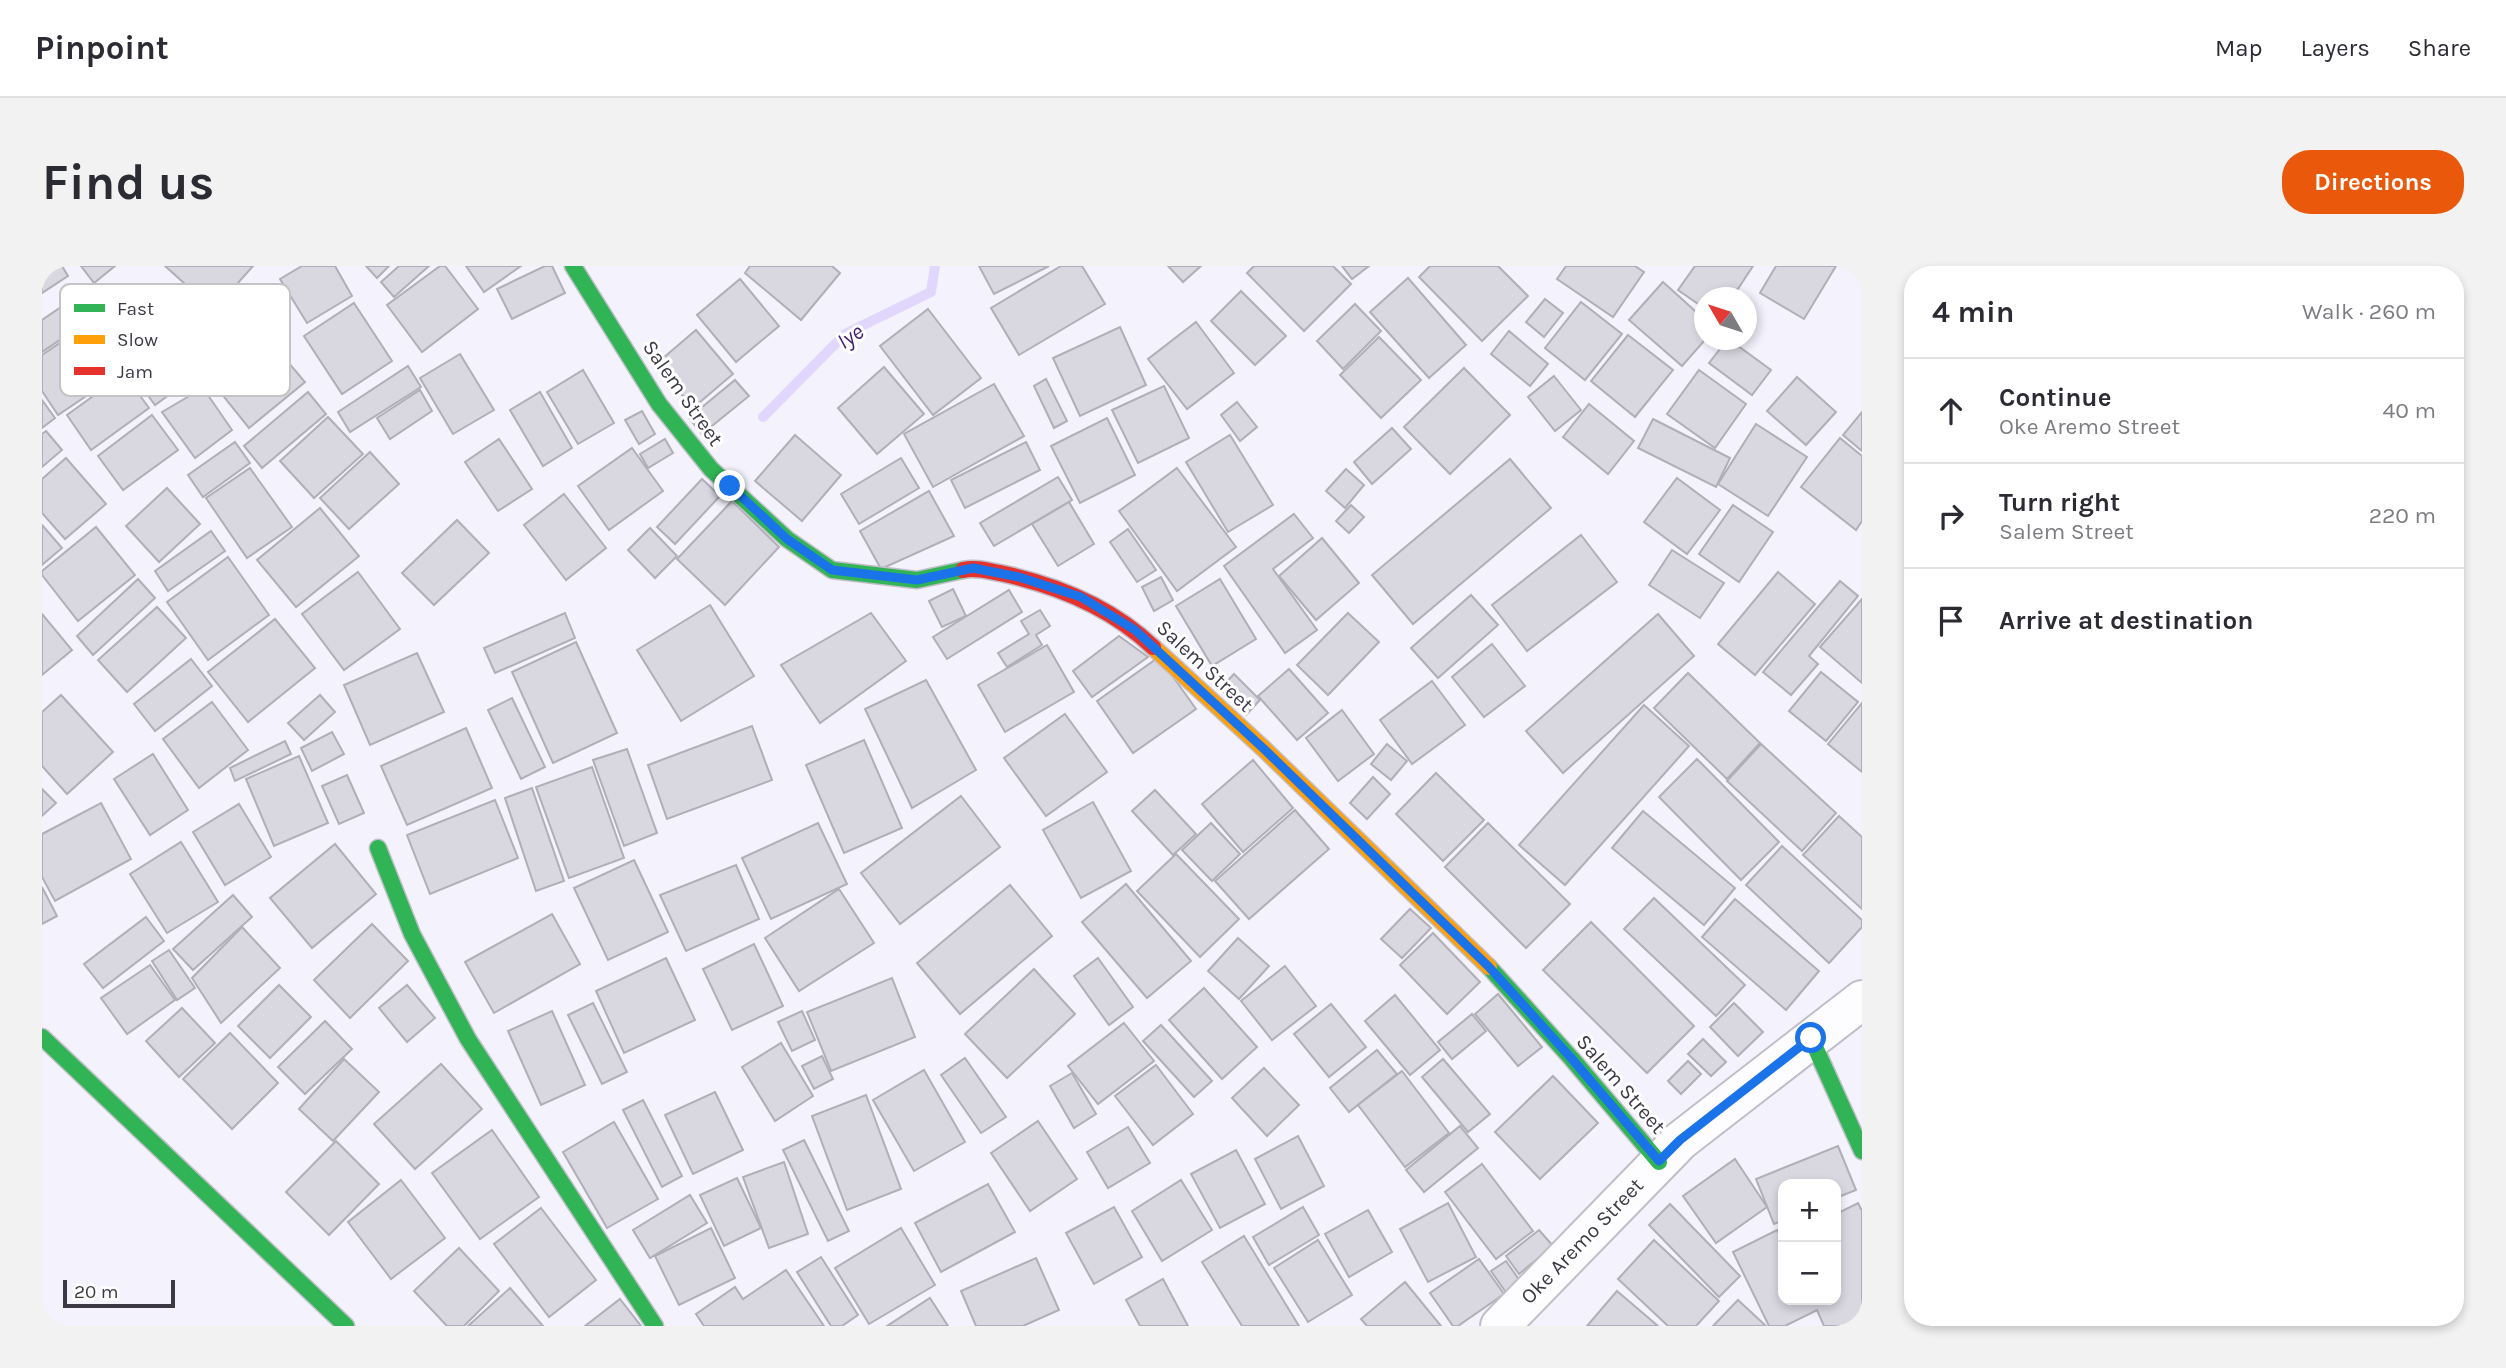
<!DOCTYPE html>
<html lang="en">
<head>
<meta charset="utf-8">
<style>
	body { margin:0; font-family:Karla,sans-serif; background:#f2f2f3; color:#2b2b33 }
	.controls { position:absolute; right:21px; bottom:21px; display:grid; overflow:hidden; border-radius:14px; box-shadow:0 4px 10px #0003 }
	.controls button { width:63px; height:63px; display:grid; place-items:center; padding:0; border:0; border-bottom:2px solid #e1e1e2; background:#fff; color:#2b2b33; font:35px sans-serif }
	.compass { position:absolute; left:1652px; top:21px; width:63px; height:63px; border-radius:50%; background:#fff; box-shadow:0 4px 10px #0003; rotate:309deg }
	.scale { position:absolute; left:21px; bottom:18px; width:112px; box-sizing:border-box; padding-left:7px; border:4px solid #3c3944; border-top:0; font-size:19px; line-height:24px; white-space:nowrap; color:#3c3944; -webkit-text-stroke:5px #fff; paint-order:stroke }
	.stop { position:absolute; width:21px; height:21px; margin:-16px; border:5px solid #1a73e8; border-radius:50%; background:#fff }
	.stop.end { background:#1a73e8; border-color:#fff; box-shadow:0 2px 7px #0008 }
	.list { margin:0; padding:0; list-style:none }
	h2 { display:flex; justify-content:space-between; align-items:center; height:91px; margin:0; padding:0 28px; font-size:30px }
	h2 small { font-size:23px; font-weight:400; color:#7c7c81 }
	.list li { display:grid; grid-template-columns:46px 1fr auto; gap:21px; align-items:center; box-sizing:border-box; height:105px; padding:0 28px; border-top:2px solid #e1e1e2 }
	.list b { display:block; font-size:26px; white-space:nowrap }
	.list p { margin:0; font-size:23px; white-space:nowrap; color:#7c7c81 }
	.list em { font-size:23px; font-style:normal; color:#7c7c81 }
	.icon { flex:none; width:38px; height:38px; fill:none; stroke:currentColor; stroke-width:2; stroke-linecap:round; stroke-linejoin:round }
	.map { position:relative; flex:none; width:1820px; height:1060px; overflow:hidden; border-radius:28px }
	header { display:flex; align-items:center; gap:42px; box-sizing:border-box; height:98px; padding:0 35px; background:#fff; border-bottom:2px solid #e1e1e2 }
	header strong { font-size:33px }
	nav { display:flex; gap:38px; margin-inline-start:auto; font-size:24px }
	.intro { display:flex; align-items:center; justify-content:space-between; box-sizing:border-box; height:168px; padding:0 42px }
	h1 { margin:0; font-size:49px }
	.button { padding:18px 32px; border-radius:28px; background:#ea580c; color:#fff; font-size:24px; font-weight:700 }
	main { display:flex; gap:42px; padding:0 42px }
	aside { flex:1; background:#fff; border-radius:28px; box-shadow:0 4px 10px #0003 }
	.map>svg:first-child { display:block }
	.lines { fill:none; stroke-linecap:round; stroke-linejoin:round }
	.stream { stroke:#e1d7fd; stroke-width:10 }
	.building { fill:#d9d7e0; stroke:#b0aeb7; stroke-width:2 }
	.street-casing { stroke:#c0bec8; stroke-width:42 }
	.fast-casing { stroke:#c0bec8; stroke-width:19 }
	.slow-casing { stroke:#c0bec8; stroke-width:19 }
	.jam-casing { stroke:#c0bec8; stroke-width:19 }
	.street { stroke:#fdfdff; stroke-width:38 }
	.fast { stroke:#30b455; stroke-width:16 }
	.slow { stroke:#ff9f0a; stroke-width:16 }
	.jam { stroke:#e5322d; stroke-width:16 }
	.route { stroke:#1a73e8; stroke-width:9 }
	.labels { text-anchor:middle; stroke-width:6; stroke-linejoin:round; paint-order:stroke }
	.street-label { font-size:21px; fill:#3c3944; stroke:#fff }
	.water-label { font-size:23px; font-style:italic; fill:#401c75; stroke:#fff }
	.key { fill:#fff; stroke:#c4c4c7; stroke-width:2 }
	.key-label { font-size:19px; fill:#3c3944 }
</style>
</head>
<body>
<header>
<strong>Pinpoint</strong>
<nav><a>Map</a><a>Layers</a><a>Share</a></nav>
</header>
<div class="intro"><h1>Find us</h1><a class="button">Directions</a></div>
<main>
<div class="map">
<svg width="1820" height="1060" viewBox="0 0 1820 1060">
	<rect width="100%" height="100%" fill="#f4f2fc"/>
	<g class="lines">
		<!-- stream -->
		<path class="stream" d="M721,151L803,68L889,26L893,0"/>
	</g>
	<!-- building -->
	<g class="building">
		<path d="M0,0H20L26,10L0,27Z"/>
		<path d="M39,0H73L52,17Z"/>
		<path d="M123,0H211L172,44Z"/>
		<path d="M260,0H293L310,30L265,57L238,13Z"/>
		<path d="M324,0H347L335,12Z"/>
		<path d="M357,0H387L352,31L339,16Z"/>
		<path d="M398,0H403L436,43L380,86L345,39Z"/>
		<path d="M424,0H479L442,26Z"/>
		<path d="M503,0H510L523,27L470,53L455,23Z"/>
		<path d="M708,0H790L798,7L759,54L703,7Z"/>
		<path d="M937,0H1007L952,28Z"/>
		<path d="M1019,0H1040L1063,38L977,89L949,42Z"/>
		<path d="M1126,0H1159L1141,16Z"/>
		<path d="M1212,0H1291L1309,18L1262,65L1205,7Z"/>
		<path d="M1300,0H1327L1310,13Z"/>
		<path d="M1388,0H1456L1486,30L1440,75L1377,11Z"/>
		<path d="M1524,0H1593L1602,6L1571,51L1515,13Z"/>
		<path d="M1653,0H1711L1690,32H1662V42L1636,24Z"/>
		<path d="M1734,0H1794L1762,53L1718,27Z"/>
		<path d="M1366,12L1424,79L1387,112L1328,46Z"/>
		<path d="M698,13L737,60L694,96L655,49Z"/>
		<path d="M1621,16L1662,53L1663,74L1640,100L1587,54Z"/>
		<path d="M47,22L62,44L0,86V54Z"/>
		<path d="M1199,25L1244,70L1213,99L1169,55Z"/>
		<path d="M1503,33L1521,47L1502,71L1484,56Z"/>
		<path d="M1539,36L1580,68L1543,114L1503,82Z"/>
		<path d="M312,37L350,95L300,128L262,70Z"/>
		<path d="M1313,38L1339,65L1301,103L1275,75Z"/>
		<path d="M886,43L939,112L891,149L838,80Z"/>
		<path d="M64,46L96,95L16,149L0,125V89Z"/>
		<path d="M1154,56L1192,107L1145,143L1106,93Z"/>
		<path d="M1078,61L1104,119L1038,150L1011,92Z"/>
		<path d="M654,64L691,108L651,142L614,98Z"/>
		<path d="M1467,65L1506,98L1488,120L1449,88Z"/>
		<path d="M1586,69L1631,104L1593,151L1549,115Z"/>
		<path d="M1337,71L1379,114L1339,152L1298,109Z"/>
		<path d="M138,73L160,105L113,139L90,108Z"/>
		<path d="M1685,74H1688L1729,104L1710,129L1667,97Z"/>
		<path d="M229,76L263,116L207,162L174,121Z"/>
		<path d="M418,88L452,144L411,168L378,112Z"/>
		<path d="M366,100L379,121L308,166L296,146Z"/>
		<path d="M842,101L882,148L835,188L796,142Z"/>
		<path d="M1422,102L1468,149L1408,208L1362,161Z"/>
		<path d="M541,104L572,157L536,178L505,126Z"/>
		<path d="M1657,104L1704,138L1673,182L1625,148Z"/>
		<path d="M82,108L107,142L49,184L25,149Z"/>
		<path d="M1512,110L1539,144L1513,165L1486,131Z"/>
		<path d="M1755,111L1794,146L1764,179L1725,145Z"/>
		<path d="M1004,113L1025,155L1012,162L992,120Z"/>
		<path d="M693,114L707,130L660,168L647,152Z"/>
		<path d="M952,118L982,170L891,221L862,168Z"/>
		<path d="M1122,120L1147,172L1096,197L1070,144Z"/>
		<path d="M161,122L190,164L153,192L120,146Z"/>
		<path d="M378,124L390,145L348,173L335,152Z"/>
		<path d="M266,126L284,148L220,202L202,180Z"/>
		<path d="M498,126L530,182L501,200L468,144Z"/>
		<path d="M0,134L13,152L0,162Z"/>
		<path d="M1195,136L1215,161L1198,175L1179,149Z"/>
		<path d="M1547,138L1592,175L1566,208L1521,171Z"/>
		<path d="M600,145L613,168L597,178L583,154Z"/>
		<path d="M1820,146V185L1801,169Z"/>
		<path d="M110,149L136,184L81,224L56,190Z"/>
		<path d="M286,151L321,188L272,232L238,195Z"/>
		<path d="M1065,152L1093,209L1038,237L1009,180Z"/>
		<path d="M1611,153L1688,192L1674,221L1596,182Z"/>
		<path d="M1714,158L1765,191L1726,250L1676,218Z"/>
		<path d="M1350,162L1369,183L1330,218L1312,196Z"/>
		<path d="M4,165L20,184L0,201V168Z"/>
		<path d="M753,169L799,209L760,255L713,215Z"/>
		<path d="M1188,169L1231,239L1186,266L1144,196Z"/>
		<path d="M1798,172L1820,190V255L1814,264L1759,221Z"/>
		<path d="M457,173L490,223L456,245L423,196Z"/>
		<path d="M623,173L631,187L606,202L598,188Z"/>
		<path d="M193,176L208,197L161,231L146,209Z"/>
		<path d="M984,176L998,204L923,242L909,214Z"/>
		<path d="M590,182L621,225L567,264L536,220Z"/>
		<path d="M328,186L357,218L307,263L278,232Z"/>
		<path d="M24,192L64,238L23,273L0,247V213Z"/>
		<path d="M859,192L877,222L817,258L799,228Z"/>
		<path d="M1468,193L1509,242L1371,358L1330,309Z"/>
		<path d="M208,202L250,261L205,292L164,232Z"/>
		<path d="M1135,202L1194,281L1135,325L1077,245Z"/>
		<path d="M1304,203L1322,219L1303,242L1284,225Z"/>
		<path d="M1016,211L1030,234L952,280L938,257Z"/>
		<path d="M1635,212L1678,244L1645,288L1602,256Z"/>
		<path d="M660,213L678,230L633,278L615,261Z"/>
		<path d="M125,222L158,258L117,296L84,260Z"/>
		<path d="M887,225L912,270L839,303L818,265Z"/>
		<path d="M522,228L564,282L524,314L482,259Z"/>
		<path d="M690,235L737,281L683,339L635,293Z"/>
		<path d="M1027,236L1052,278L1016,300L990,258Z"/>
		<path d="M1309,239L1322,251L1307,267L1294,255Z"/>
		<path d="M1691,239L1731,266L1697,316L1657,288Z"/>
		<path d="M278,242L317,290L254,341L215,294Z"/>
		<path d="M1252,248L1271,272L1231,303L1275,364L1243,387L1182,300Z"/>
		<path d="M415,254L447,287L392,339L360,307Z"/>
		<path d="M0,259L20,282L0,299Z"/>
		<path d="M54,261L93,309L36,355L0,309V305Z"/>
		<path d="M608,262L635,290L613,312L586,284Z"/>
		<path d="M1086,263L1114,304L1095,316L1068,276Z"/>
		<path d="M169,265L183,285L126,325L113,305Z"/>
		<path d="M1539,269L1575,316L1485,385L1450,339Z"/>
		<path d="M1280,272L1317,317L1274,354L1237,310Z"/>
		<path d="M1630,284L1682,317L1658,352L1607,319Z"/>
		<path d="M186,291L227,349L166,394L125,336Z"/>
		<path d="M316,306L358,363L302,404L260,348Z"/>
		<path d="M1736,306L1773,338L1713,409L1676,378Z"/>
		<path d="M1119,311L1131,334L1112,345L1100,321Z"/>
		<path d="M96,313L113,332L51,389L35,370Z"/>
		<path d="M1178,313L1214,373L1170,400L1134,340Z"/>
		<path d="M1798,315L1816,330L1767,390L1776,398L1749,429L1721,406Z"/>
		<path d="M911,323L924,350L900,361L887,335Z"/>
		<path d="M967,324L980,346L905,393L891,371Z"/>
		<path d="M1429,329L1456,359L1396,412L1369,382Z"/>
		<path d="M1820,333V417L1778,381Z"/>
		<path d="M668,339L712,410L639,455L595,384Z"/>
		<path d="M115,341L144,372L85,426L56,394Z"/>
		<path d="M998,344L1008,360L994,369L1000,379L965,401L956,387L987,368L979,355Z"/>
		<path d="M523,347L533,372L453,407L442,382Z"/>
		<path d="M829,347L864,395L778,457L739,399Z"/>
		<path d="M1306,347L1337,376L1286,429L1255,399Z"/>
		<path d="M0,348L30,384L0,409Z"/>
		<path d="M1616,348L1652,390L1521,507L1484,465Z"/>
		<path d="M233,353L273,402L206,456L166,406Z"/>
		<path d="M1077,370L1106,391L1050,431L1031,405Z"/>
		<path d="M534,376L575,467L511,497L470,406Z"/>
		<path d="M1450,378L1483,420L1442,451L1410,411Z"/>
		<path d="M1005,379L1032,426L963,466L936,419Z"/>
		<path d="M375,387L402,446L328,479L302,419Z"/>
		<path d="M1117,391L1154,443L1091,487L1055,435Z"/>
		<path d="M149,393L170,420L113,465L92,438Z"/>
		<path d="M1247,403L1286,447L1255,474L1216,430Z"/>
		<path d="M1779,406L1816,436L1784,475L1747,445Z"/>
		<path d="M1646,407L1718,477L1685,513L1612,442Z"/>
		<path d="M1192,408L1218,434L1204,449L1178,423Z"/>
		<path d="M884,414L934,504L870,542L823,443Z"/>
		<path d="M1390,415L1423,459L1370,498L1338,454Z"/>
		<path d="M19,429L71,486L25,528L0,500V446Z"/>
		<path d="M278,429L293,446L262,474L246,457Z"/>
		<path d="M470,432L503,501L479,513L446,444Z"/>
		<path d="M170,436L206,484L157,522L121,473Z"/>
		<path d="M1820,437V506L1786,478Z"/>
		<path d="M1602,439L1647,480L1523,619L1477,579Z"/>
		<path d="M1300,444L1332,488L1296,515L1264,472Z"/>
		<path d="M1023,448L1065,506L1004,550L962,492Z"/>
		<path d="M710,460L730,514L625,553L606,499Z"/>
		<path d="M424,462L450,522L365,559L339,500Z"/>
		<path d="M290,466L302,488L270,505L259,482Z"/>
		<path d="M822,474L860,562L802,587L764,499Z"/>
		<path d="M243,475L249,488L193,515L188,502Z"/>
		<path d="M1345,478L1365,495L1349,514L1329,498Z"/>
		<path d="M1719,478L1794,547L1760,585L1685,515Z"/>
		<path d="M585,483L615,567L582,580L551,494Z"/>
		<path d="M111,488L146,544L108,569L72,513Z"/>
		<path d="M257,490L286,557L232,580L204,513Z"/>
		<path d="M1655,493L1737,576L1699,614L1617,531Z"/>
		<path d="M1211,494L1251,542L1201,586L1160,538Z"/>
		<path d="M550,501L582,592L527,612L494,521Z"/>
		<path d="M1394,507L1442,554L1401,595L1354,548Z"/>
		<path d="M305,509L322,547L297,558L280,520Z"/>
		<path d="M1331,511L1348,528L1325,553L1308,537Z"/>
		<path d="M490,522L522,615L494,625L463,532Z"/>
		<path d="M0,523L14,537L0,550Z"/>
		<path d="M1113,524L1154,568L1131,589L1090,545Z"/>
		<path d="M919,530L958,581L858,658L819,607Z"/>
		<path d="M453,534L476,592L388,628L365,569Z"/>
		<path d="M1051,536L1089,605L1039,632L1001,564Z"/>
		<path d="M59,537L89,593L13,635L0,611V568Z"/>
		<path d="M197,538L229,591L183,619L151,566Z"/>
		<path d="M1253,544L1287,583L1207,653L1173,615Z"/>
		<path d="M1601,545L1693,622L1662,659L1570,582Z"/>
		<path d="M1797,550L1820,571V643L1761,589Z"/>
		<path d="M776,557L805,618L729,653L700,592Z"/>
		<path d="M1169,557L1198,588L1170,615L1140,584Z"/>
		<path d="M1446,557L1528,638L1484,682L1403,601Z"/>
		<path d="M139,576L176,636L125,667L88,608Z"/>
		<path d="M293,578L334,628L270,682L228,632Z"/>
		<path d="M1740,580L1820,654V661L1787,697L1704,619Z"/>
		<path d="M1134,588L1197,653L1158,691L1095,625Z"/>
		<path d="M592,594L626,666L566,694L532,622Z"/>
		<path d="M694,599L717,653L644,685L618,629Z"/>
		<path d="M1084,618L1149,695L1105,732L1040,656Z"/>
		<path d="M968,619L1010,670L918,748L875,697Z"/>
		<path d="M0,621L15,650L0,658Z"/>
		<path d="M797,623L832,677L757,725L723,672Z"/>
		<path d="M191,629L210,651L151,704L131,683Z"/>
		<path d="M1612,632L1703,719L1674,750L1582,663Z"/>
		<path d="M1693,633L1777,705L1744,744L1660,671Z"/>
		<path d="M1368,643L1389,662L1360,692L1339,673Z"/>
		<path d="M510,648L538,698L452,747L423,696Z"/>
		<path d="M104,651L122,675L61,722L42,698Z"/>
		<path d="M1549,656L1652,760L1605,807L1501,704Z"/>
		<path d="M330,658L366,695L308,752L272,714Z"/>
		<path d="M200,661L238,702L179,757L150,712Z"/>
		<path d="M1391,667L1438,716L1405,748L1358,699Z"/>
		<path d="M1196,672L1227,700L1197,733L1166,705Z"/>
		<path d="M712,678L741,740L690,764L661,703Z"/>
		<path d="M127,684L153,722L135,734L110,695Z"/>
		<path d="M624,692L653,754L582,787L554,725Z"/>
		<path d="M1056,692L1091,741L1067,759L1032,710Z"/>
		<path d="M108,699L133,734L85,768L59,732Z"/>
		<path d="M1243,700L1274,740L1230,774L1199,735Z"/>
		<path d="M992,703L1033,748L965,812L923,768Z"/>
		<path d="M850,712L873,771L789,805L765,746Z"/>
		<path d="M237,719L269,751L228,792L196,760Z"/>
		<path d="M365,719L393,752L365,776L337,742Z"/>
		<path d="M1162,722L1215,781L1180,813L1127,754Z"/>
		<path d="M1456,728L1500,781L1476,800L1433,748Z"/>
		<path d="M1353,729L1398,784L1368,809L1323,755Z"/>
		<path d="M551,737L585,806L560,818L526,749Z"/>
		<path d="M1692,737L1721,766L1696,790L1668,761Z"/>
		<path d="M1289,738L1324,781L1287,811L1252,768Z"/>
		<path d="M140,742L173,777L137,811L104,775Z"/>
		<path d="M510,745L543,819L499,839L466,765Z"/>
		<path d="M760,745L773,774L750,785L736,756Z"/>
		<path d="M1430,748L1444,765L1410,793L1396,776Z"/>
		<path d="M283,755L310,783L263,828L236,801Z"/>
		<path d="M1082,757L1112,795L1056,838L1026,800Z"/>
		<path d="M1119,759L1170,815L1152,831L1101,775Z"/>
		<path d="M188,767L236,817L190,863L141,813Z"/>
		<path d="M1661,773L1684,796L1669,810L1646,788Z"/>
		<path d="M739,777L771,830L733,855L700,801Z"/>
		<path d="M1335,784L1355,808L1307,846L1288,822Z"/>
		<path d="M780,790L791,813L772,823L760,800Z"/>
		<path d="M923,792L964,851L939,867L899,809Z"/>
		<path d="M302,793L337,826L291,875L257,843Z"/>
		<path d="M1401,793L1448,848L1426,866L1380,811Z"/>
		<path d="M1646,795L1659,808L1639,828L1626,815Z"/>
		<path d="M399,798L440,843L373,903L332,858Z"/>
		<path d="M1114,799L1151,848L1111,879L1073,830Z"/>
		<path d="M1222,802L1257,839L1225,870L1190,832Z"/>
		<path d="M882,804L923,876L872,905L831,834Z"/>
		<path d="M1360,805L1407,867L1363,901L1316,839Z"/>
		<path d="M1030,807L1054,848L1032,862L1008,820Z"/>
		<path d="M1511,810L1556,857L1498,913L1453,866Z"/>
		<path d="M673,826L701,884L651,908L623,849Z"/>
		<path d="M824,829L859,923L805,944L770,850Z"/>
		<path d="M601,834L640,910L620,921L581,844Z"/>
		<path d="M996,855L1035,913L988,945L949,887Z"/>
		<path d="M572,856L616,933L565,962L521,886Z"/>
		<path d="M1418,860L1436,882L1382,926L1364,904Z"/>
		<path d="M1086,861L1108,897L1066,922L1045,886Z"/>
		<path d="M450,864L497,931L438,973L390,907Z"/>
		<path d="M1256,870L1282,920L1239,943L1213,893Z"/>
		<path d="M762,874L807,965L786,975L741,884Z"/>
		<path d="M294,875L337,918L287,969L244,926Z"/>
		<path d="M1796,880L1814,924L1794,932V918H1741V954L1732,958L1714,913Z"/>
		<path d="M1194,884L1223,938L1178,962L1149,908Z"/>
		<path d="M1693,893L1725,941L1674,977L1641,930Z"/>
		<path d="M742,896L766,968L727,982L701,911Z"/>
		<path d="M1440,898L1491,965L1454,993L1403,926Z"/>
		<path d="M695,912L719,962L682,980L658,929Z"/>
		<path d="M359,914L403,972L349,1013L306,956Z"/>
		<path d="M1139,914L1170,964L1120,995L1090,945Z"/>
		<path d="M946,918L973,966L899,1006L873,957Z"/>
		<path d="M648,929L665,957L608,992L591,964Z"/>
		<path d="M1406,937L1434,991L1386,1016L1358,963Z"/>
		<path d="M1816,937L1820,945V1060H1782L1775,1044L1743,1060H1727L1691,986L1735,964L1741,974V1034H1794V948Z"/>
		<path d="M1628,938L1698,1010L1677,1031L1607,959Z"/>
		<path d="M1072,941L1100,991L1052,1018L1024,967Z"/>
		<path d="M1261,941L1277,969L1227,999L1211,971Z"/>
		<path d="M499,942L554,1014L507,1051L452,978Z"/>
		<path d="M1326,944L1350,986L1307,1011L1283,968Z"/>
		<path d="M669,962L693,1012L637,1039L613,990Z"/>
		<path d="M859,962L893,1019L827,1058L793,1002Z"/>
		<path d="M1497,964L1511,980L1477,1008L1464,990Z"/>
		<path d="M1202,970L1257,1060H1200L1160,996Z"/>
		<path d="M1276,974L1310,1029L1266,1056L1232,1002Z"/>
		<path d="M1612,974L1677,1035L1654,1060H1626L1576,1013Z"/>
		<path d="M417,982L457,1025L422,1060H405L372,1025Z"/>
		<path d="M779,991L816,1049L800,1060H789L755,1006Z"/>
		<path d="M994,992L1017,1044L981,1060H934L919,1025Z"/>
		<path d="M1437,993L1462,1028L1416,1060H1411L1388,1027Z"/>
		<path d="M1464,995L1485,1025L1470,1035L1449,1005Z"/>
		<path d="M744,1004L782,1060H662L654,1048L693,1021L701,1033Z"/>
		<path d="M1121,1013L1146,1060H1098L1097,1058L1084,1034Z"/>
		<path d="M1363,1016L1399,1060H1325L1319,1053Z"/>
		<path d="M468,1022L501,1060H426Z"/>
		<path d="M1575,1025L1616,1060H1545Z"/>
		<path d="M888,1032L906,1060H845Z"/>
		<path d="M578,1033L599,1060H543Z"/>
		<path d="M1696,1034L1724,1060H1671Z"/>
	</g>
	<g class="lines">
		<defs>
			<path id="street" d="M1458,1060L1638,875L1820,734"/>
			<g id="fast">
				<path d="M531,0L617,138L669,203L745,273L790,304L875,314L921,304"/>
				<path d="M336,582L370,668L426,773L613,1060"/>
				<path d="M1447,701L1530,793L1617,896"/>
				<path d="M0,771L304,1060"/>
				<path d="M1769,772L1820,885"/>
			</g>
			<path id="slow" d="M1111,381L1222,483L1447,701"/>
			<path id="jam" d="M921,304C934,301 946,305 958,307C1015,319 1069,341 1111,381"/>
		</defs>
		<!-- street casing -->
		<use href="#street" class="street-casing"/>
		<!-- fast casing -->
		<use href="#fast" class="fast-casing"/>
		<!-- slow casing -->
		<use href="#slow" class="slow-casing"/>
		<!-- jam casing -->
		<use href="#jam" class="jam-casing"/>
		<!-- street -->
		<use href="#street" class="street"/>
		<!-- fast -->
		<use href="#fast" class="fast"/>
		<!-- slow -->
		<use href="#slow" class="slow"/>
		<!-- jam -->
		<use href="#jam" class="jam"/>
	</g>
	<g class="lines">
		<!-- route -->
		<path class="route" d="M688,220L745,273L790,304L875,314L931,302L977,311L1039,331L1093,364L1222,483L1447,701L1530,793L1617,895L1638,874L1769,772"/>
	</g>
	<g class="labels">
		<!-- street labels -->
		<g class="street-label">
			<text transform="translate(641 127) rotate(55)" y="7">Salem Street</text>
			<text transform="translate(1163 400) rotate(43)" y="7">Salem Street</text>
			<text transform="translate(1579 818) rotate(49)" y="7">Salem Street</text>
			<text transform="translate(1540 975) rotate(-46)" y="7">Oke Aremo Street</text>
		</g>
		<!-- water labels -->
		<g class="water-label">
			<text transform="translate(808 70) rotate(-34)" y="8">Iye</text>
		</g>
	</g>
	<!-- legend -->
	<rect x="18" y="18" width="230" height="112" rx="10" class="key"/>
	<rect x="32" y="38" width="31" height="8" fill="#30b455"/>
	<rect x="32" y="69" width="31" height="9" fill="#ff9f0a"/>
	<rect x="32" y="101" width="31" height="8" fill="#e5322d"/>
	<g class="key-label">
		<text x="75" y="49">Fast</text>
		<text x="75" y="80">Slow</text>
		<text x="75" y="112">Jam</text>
	</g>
</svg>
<div class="controls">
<button>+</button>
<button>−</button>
</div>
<svg class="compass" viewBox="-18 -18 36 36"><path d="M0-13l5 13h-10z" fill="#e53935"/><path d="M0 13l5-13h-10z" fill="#7c7c81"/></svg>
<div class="scale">20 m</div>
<div class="stop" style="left:1769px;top:772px"></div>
<div class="stop end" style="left:688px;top:220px"></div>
</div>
<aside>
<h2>4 min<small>Walk · 260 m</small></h2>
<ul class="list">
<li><svg class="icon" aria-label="ahead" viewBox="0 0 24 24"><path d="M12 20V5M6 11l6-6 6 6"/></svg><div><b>Continue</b><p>Oke Aremo Street</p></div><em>40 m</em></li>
<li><svg class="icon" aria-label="right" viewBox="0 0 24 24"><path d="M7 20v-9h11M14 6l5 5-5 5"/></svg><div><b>Turn right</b><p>Salem Street</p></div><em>220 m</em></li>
<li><svg class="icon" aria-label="arrive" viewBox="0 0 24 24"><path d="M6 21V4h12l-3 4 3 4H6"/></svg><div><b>Arrive at destination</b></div></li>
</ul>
</aside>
</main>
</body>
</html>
